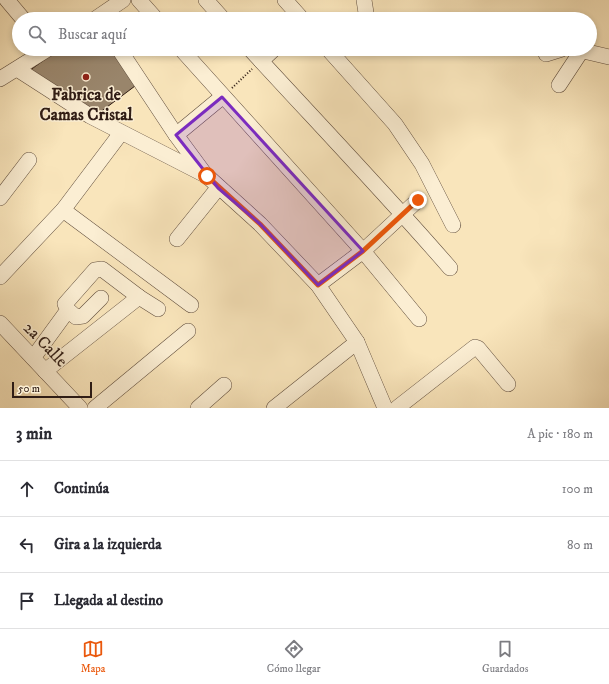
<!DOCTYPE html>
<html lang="es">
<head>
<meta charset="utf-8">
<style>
	body { margin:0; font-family:"IM FELL DW Pica",serif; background:#f7f7f7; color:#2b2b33 }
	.scale { position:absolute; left:12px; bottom:10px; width:80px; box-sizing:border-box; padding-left:4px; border:2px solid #301d15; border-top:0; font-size:11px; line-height:14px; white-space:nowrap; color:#301d15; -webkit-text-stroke:3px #fbeed3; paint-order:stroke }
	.stop { position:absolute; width:12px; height:12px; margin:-9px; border:3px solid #ea580c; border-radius:50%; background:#fff }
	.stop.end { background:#ea580c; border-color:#fff; box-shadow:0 1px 4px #0008 }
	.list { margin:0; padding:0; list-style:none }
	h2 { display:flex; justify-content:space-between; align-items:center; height:52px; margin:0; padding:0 16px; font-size:17px }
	h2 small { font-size:13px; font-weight:400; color:#7c7c81 }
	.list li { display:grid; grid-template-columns:26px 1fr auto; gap:12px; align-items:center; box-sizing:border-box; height:56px; padding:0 16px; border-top:1px solid #e1e1e2 }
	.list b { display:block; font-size:15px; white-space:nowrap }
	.list em { font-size:13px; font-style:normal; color:#7c7c81 }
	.icon { flex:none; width:22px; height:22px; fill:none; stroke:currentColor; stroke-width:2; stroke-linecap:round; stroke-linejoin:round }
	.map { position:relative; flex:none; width:609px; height:408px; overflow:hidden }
	.search { position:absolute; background:#fff; box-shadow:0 2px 6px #0003; left:12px; right:12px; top:12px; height:44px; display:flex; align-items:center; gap:10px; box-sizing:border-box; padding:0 14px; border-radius:22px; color:#7c7c81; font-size:15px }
	.sheet { height:220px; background:#fff }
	nav { display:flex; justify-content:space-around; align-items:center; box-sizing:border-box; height:56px; border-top:1px solid #e1e1e2; background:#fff; font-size:11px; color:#7c7c81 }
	nav a { display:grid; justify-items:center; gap:2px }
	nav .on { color:#ea580c }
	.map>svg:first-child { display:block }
	.building { fill:#99856b; stroke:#301d15 }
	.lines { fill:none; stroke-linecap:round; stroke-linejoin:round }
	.minor-casing { stroke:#624f3e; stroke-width:16 }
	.path { stroke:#301d15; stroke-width:2; stroke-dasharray:1 2; stroke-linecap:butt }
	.minor { stroke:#fbeed3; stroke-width:15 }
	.route { stroke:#ea580c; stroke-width:5 }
	.marked { fill:#7b2cbf; fill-opacity:0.2; stroke:#7b2cbf; stroke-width:3; stroke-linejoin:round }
	.poi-dot { fill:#8f2418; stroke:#fbeed3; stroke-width:1.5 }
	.labels { text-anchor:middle; stroke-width:3; stroke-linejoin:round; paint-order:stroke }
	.poi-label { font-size:17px; font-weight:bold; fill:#301d15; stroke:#fbeed3 }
	.street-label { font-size:17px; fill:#301d15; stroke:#fbeed3 }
</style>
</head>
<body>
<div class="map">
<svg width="609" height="408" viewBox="0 0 609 408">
	<rect width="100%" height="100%" fill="#f9e5bb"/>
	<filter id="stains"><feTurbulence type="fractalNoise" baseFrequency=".005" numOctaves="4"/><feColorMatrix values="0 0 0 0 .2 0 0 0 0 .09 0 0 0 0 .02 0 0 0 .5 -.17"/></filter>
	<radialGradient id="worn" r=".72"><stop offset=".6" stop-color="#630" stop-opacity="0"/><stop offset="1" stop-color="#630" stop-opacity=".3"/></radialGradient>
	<!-- building -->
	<path class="building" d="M59,49H116L139,83L95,116L29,71Z"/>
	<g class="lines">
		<defs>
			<g id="minor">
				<path d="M7,0L23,19"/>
				<path d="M139,0L156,19"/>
				<path d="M206,0L223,19"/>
				<path d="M285,0L302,19"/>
				<path d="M364,0L367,19"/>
				<path d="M95,19L123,0"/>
				<path d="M119,49L176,135L204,173"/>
				<path d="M181,49L363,251L419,319"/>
				<path d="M250,49C317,122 385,193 450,268"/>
				<path d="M328,49L395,124L422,164L453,225"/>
				<path d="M575,49L609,57"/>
				<path d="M546,54L562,49"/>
				<path d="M261,61L274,49"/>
				<path d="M17,69L90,116L207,176L260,224L318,285L357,342L385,408"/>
				<path d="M0,79L48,49"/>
				<path d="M559,85L582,50"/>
				<path d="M176,135L222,97"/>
				<path d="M0,198L29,160"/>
				<path d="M63,210L191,305"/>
				<path d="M177,239L218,188"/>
				<path d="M0,277L63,210L121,133"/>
				<path d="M318,285L363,251L418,200"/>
				<path d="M68,310L76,317L83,316L101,298"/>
				<path d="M0,323L80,408"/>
				<path d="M33,358L68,310L65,304L95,270L102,269L139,297"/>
				<path d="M45,371L139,297L158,309"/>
				<path d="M95,408L188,331"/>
				<path d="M198,408L224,385"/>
				<path d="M274,408L357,342"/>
				<path d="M397,408L475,347L478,348L508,384"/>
			</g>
		</defs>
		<!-- minor casing -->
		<use href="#minor" class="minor-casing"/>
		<!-- path -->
		<path class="path" d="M232,88L252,69"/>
		<!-- minor -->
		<use href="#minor" class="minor"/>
	</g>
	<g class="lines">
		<!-- route -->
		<path class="route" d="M207,176L260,224L318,285L363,251L418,200"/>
	</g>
	<!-- marked area -->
	<path class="marked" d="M222,97L363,251L318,285L260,224L218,188L176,135Z"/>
	<!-- markers -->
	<circle class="poi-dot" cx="86" cy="77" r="4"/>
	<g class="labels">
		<!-- poi labels -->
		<g class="poi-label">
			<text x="86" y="100">Fabrica de<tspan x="86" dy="20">Camas Cristal</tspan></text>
		</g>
		<!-- street labels -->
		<g class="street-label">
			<text transform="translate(46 344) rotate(46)" y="6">2a Calle</text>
		</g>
	</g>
	<rect width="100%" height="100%" filter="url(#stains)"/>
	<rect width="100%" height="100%" fill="url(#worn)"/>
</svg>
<div class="scale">50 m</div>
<div class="stop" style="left:207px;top:176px"></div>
<div class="stop end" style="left:418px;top:200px"></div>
<div class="search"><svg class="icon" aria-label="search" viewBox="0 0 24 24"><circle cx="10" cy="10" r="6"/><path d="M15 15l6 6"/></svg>Buscar aquí</div>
</div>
<section class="sheet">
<h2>3 min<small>A pie · 180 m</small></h2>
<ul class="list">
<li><svg class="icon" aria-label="ahead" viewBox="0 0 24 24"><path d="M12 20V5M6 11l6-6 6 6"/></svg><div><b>Continúa</b></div><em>100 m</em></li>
<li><svg class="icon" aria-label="left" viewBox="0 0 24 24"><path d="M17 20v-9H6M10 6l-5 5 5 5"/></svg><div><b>Gira a la izquierda</b></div><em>80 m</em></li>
<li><svg class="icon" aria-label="arrive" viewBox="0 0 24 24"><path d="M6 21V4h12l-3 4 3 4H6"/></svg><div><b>Llegada al destino</b></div></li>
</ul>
</section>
<nav>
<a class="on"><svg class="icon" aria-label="map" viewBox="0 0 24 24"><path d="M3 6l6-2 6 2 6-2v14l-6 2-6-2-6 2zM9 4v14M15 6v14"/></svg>Mapa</a>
<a><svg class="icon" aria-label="directions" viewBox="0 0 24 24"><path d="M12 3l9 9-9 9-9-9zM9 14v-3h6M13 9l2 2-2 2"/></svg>Cómo llegar</a>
<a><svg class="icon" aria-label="saved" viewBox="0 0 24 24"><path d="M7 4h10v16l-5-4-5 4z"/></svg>Guardados</a>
</nav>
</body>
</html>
